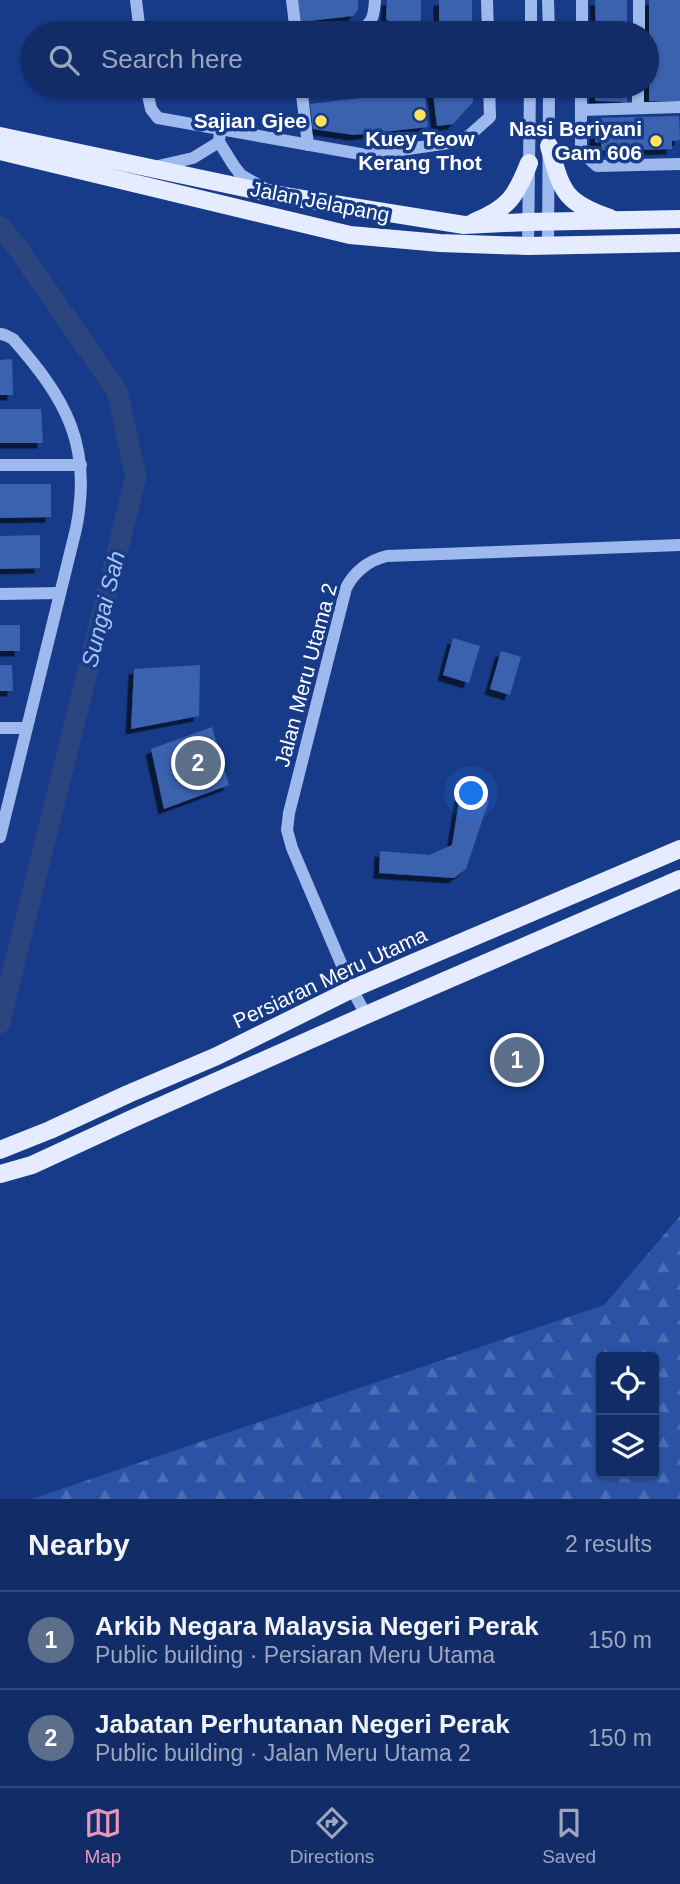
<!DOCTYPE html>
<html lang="en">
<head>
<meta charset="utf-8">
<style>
	body { margin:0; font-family:Helvetica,sans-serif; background:#1a346c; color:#f1f3f6 }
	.controls { position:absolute; right:21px; bottom:21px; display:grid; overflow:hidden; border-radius:7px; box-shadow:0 2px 5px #0004 }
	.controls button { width:63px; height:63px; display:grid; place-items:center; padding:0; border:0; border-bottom:2px solid #30487a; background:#112c66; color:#f1f3f6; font:35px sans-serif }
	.you { position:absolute; left:472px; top:794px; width:24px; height:24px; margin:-18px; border:5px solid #fff; border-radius:50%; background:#1a73e8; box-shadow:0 0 0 10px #1a73e833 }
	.badge { display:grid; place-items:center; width:46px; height:46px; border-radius:50%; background:#e797bd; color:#fff; font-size:23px; font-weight:700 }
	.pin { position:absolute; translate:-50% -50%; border:4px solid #fff; box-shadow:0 2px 7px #0006 }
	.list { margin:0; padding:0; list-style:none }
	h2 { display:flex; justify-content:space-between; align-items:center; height:91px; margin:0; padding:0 28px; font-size:30px }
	h2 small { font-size:23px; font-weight:400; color:#9ca7bf }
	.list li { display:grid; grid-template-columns:46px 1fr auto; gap:21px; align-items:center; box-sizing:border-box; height:98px; padding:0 28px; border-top:2px solid #30487a }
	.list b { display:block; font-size:26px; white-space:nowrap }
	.list p { margin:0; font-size:23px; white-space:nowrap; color:#9ca7bf }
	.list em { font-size:23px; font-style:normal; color:#9ca7bf }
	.icon { flex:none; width:38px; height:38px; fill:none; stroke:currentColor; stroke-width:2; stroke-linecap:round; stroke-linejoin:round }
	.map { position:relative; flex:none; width:680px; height:1499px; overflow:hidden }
	.search { position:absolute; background:#112c66; box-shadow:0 2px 5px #0004; left:21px; right:21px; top:21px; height:77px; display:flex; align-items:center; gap:18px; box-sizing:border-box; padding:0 24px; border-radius:38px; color:#9ca7bf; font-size:26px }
	.sheet { height:287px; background:#112c66 }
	nav { display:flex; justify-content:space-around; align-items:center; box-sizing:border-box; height:98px; border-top:2px solid #30487a; background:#112c66; font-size:19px; color:#9ca7bf }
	nav a { display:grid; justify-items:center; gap:4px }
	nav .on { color:#e797bd }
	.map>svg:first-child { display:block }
	.forest { fill:url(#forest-firs); fill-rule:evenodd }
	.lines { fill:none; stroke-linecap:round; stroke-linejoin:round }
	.river { stroke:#2b467f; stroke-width:21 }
	.building { fill:#3b62af; filter:url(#shadow) }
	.minor { stroke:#9eb9ee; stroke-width:12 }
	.major { stroke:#e5ecff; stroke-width:18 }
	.poi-dot { fill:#ffe35b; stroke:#173b88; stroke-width:2.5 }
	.labels { text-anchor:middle; stroke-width:7; stroke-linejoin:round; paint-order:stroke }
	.poi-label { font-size:21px; font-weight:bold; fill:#fff; stroke:#173b88; text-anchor:end }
	.street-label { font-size:21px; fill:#fff; stroke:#173b88 }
	.water-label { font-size:23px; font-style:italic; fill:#aac3f5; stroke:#173b88 }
</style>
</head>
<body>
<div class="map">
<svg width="680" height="1499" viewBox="0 0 680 1499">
	<defs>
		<pattern id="forest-firs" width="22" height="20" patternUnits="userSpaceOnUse" patternTransform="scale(1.75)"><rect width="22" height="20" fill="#2a53a6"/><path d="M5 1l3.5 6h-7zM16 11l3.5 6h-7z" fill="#4a6db3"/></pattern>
		<filter id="shadow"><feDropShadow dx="-5.5" dy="5.5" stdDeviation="0" flood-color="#0009"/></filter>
	</defs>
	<rect width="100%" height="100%" fill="#173b88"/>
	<!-- forest -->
	<path class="forest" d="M680,1216V1499H32L604,1305ZM601,1357H654V1473H601Z"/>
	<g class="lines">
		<!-- river -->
		<path class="river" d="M0,227L17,247L117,391L136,477L0,1023"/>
	</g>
	<!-- building -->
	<g class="building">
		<path d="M297,0H358V10L353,16L300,22Z"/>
		<path d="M387,0H421V28H396L386,19Z"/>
		<rect x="439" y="0" width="33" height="33"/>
		<path d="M595,0H627V33H596Z"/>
		<rect x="649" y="0" width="31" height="101"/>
		<path d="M423,86H472L473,102L453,124L437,126L433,94Z"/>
		<path d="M595,86H627V102L595,101Z"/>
		<path d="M418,91L425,96L428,127L354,135L313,129L310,104Z"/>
		<path d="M679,116L680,140L672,141V149L601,151V143L595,142V118Z"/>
		<path d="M12,359L13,395H0V360Z"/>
		<path d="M0,409H41L43,443H0Z"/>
		<path d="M0,484H51V517L0,518Z"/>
		<path d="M40,535V568L0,569V536Z"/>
		<rect x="0" y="625" width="20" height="26"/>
		<path d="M453,638L480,646L469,683L443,675Z"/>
		<path d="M501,651L521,657L510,695L490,689Z"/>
		<path d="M0,665H12L13,691H0Z"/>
		<path d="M200,665L199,716L131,729L134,669Z"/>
		<path d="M212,727L229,785L164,809L151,749Z"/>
		<path d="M460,795L489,800L466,869L454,878L379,873L380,851L429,855L452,845Z"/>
	</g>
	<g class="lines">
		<!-- minor -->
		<g class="minor">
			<path d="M136,0L140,33"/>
			<path d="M292,0L296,33"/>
			<path d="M487,0L488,33"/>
			<path d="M548,0L549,33"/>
			<path d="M355,33C372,24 374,19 375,0"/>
			<path d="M531,33V0"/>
			<path d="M582,33V0"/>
			<path d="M639,33V0"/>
			<path d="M146,86L151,109L158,118L366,155L463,141L490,117L489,86"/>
			<path d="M301,86L308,145"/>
			<path d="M581,86V152L597,166L680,164"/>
			<path d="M638,108V86"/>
			<path d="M581,110L680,107"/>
			<path d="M220,130L219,142L234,166L241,175L262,187"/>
			<path d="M158,166L193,158L219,142"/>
			<path d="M548,245L549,86"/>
			<path d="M528,246L530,86"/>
			<path d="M0,334L5,335L13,339C66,399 93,446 76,529L0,837"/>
			<path d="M0,465H81"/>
			<path d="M0,594L60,593"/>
			<path d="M0,728H26"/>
			<path d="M366,1015L352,989L292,848L287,830L289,813L346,588C354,572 369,560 387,556L680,545"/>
		</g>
		<!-- major -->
		<g class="major">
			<path d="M0,136L278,195L464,225L527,222L680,219"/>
			<path d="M549,146C562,191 563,202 610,218"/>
			<path d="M0,151L350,235L440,243L528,246L680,243"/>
			<path d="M474,222C509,208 516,196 529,163"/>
			<path d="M0,1150L50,1130L128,1094L217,1056L352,989L680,849"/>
			<path d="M0,1174L32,1165L58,1153L134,1118L366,1015L680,879"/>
		</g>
	</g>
	<!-- markers -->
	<g class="poi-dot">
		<circle cx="420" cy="115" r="7"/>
		<circle cx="321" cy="121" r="7"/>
		<circle cx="656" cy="141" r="7"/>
	</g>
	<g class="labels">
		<!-- poi labels -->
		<g class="poi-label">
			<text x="307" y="128">Sajian Gjee</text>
			<text x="642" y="136">Nasi Beriyani<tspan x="642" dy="24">Gam 606</tspan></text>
			<text x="420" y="146" text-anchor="middle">Kuey Teow<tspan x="420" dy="24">Kerang Thot</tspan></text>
		</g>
		<!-- street labels -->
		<g class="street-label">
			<text transform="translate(320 202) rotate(11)" y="7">Jalan Jelapang</text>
			<text transform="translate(306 675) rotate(-75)" y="7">Jalan Meru Utama 2</text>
			<text transform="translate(330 978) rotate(-25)" y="7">Persiaran Meru Utama</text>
		</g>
		<!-- water labels -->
		<g class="water-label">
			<text transform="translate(103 609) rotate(-76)" y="8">Sungai Sah</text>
		</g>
	</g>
</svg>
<div class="controls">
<button><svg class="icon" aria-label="locate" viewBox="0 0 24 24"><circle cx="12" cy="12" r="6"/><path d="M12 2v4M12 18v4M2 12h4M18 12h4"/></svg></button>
<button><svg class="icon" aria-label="layers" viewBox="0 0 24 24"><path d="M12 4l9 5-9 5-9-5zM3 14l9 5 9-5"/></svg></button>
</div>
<div class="you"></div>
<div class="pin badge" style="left:517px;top:1060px;background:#5c6f8a">1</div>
<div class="pin badge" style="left:198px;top:763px;background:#5c6f8a">2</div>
<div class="search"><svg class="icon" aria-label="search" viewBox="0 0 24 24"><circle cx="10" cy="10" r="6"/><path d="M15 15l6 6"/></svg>Search here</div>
</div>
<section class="sheet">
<h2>Nearby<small>2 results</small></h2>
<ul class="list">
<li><span class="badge" style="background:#5c6f8a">1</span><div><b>Arkib Negara Malaysia Negeri Perak</b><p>Public building · Persiaran Meru Utama</p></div><em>150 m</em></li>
<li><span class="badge" style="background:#5c6f8a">2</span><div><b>Jabatan Perhutanan Negeri Perak</b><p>Public building · Jalan Meru Utama 2</p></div><em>150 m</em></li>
</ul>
</section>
<nav>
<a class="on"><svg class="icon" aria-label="map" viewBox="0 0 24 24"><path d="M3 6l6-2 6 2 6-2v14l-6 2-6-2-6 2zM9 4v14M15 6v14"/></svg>Map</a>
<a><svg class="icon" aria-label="directions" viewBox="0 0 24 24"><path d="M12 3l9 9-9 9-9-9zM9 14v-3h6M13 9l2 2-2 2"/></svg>Directions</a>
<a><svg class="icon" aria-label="saved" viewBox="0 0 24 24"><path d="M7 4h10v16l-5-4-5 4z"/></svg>Saved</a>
</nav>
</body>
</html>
